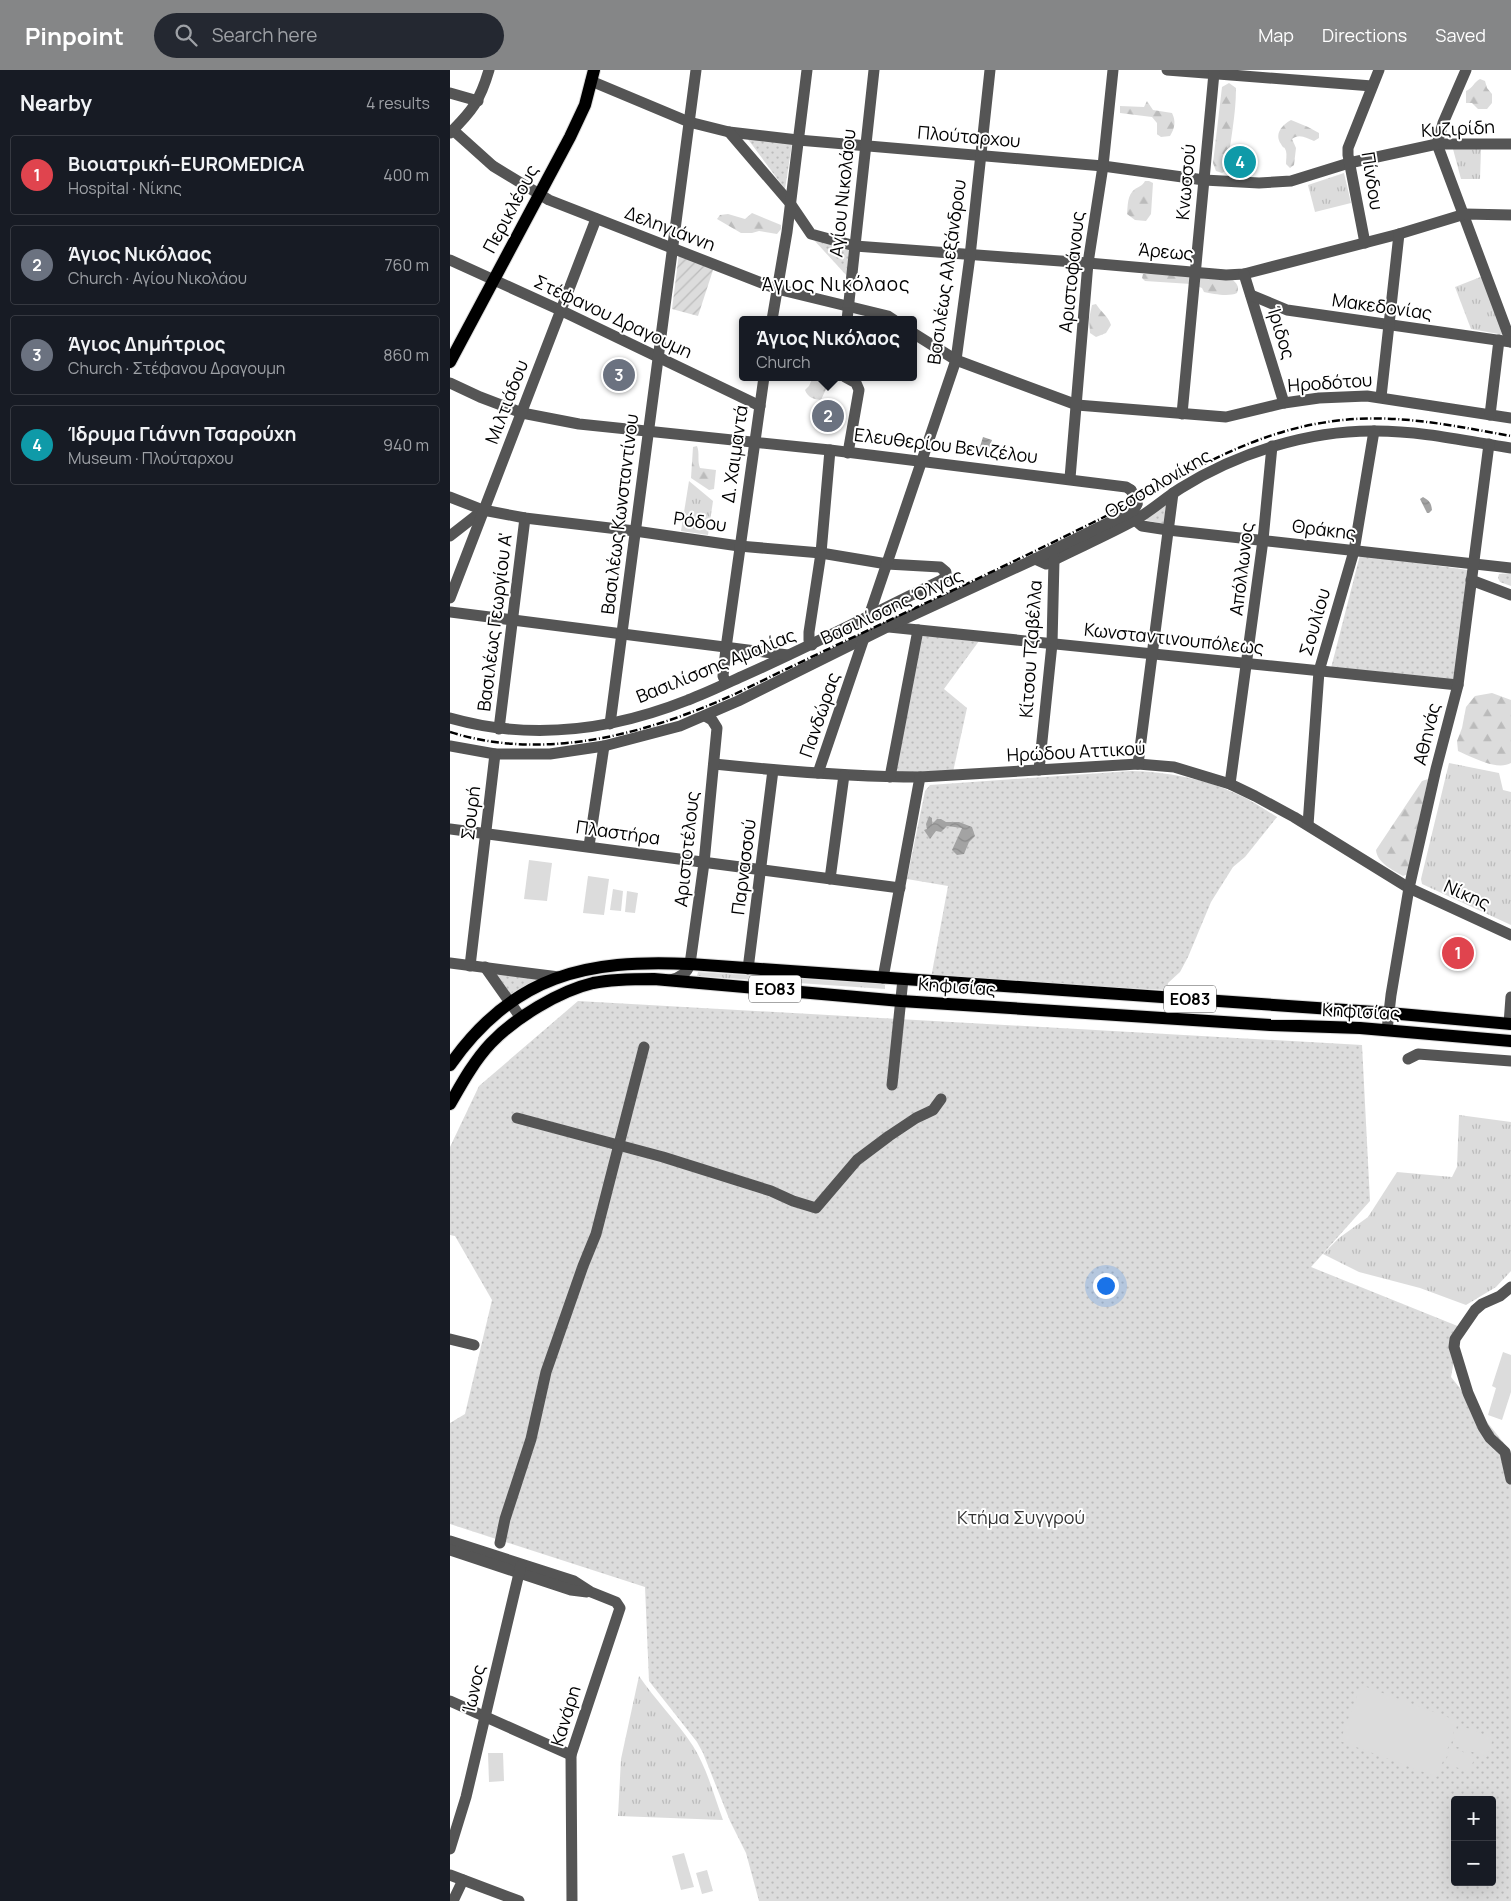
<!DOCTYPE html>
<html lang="en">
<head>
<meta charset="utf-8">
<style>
	body { margin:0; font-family:Manrope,sans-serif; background:#242831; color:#f1f3f6 }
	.controls { position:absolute; right:15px; bottom:15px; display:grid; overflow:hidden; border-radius:5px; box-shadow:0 5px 20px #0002 }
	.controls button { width:45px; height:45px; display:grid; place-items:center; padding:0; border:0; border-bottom:1px solid #363941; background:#171b24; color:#f1f3f6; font:25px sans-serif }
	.you { position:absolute; left:655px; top:1215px; width:18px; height:18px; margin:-12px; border:4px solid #fff; border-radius:50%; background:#1a73e8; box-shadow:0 0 0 8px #1a73e833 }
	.badge { display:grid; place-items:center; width:32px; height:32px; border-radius:50%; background:#858687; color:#fff; font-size:16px; font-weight:700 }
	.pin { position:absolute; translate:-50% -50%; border:2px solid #fff; box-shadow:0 1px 5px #0006 }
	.popup { position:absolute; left:289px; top:246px; width:178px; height:65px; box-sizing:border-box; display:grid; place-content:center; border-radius:5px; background:#171b24; filter:drop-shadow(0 1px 4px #0005); font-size:16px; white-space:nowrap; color:#9ea1a6 }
	.popup b { font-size:19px; color:#f1f3f6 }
	.popup::after { content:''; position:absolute; left:50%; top:100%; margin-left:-10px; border:10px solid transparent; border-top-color:#171b24 }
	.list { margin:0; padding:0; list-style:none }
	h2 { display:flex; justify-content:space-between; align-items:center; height:65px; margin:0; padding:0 20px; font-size:21px }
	h2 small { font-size:16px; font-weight:400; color:#9ea1a6 }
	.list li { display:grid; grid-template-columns:32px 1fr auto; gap:15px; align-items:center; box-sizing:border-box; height:80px; margin:0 10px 10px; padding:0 10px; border:1px solid #363941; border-radius:5px }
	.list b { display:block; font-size:19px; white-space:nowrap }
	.list p { margin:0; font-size:16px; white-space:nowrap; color:#9ea1a6 }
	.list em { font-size:16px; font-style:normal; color:#9ea1a6 }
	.icon { flex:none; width:28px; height:28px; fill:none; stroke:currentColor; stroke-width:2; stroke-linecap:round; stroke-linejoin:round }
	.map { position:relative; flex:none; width:1061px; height:1831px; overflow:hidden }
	header { display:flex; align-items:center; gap:30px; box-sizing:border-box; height:70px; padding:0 25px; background:#858687; color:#fff }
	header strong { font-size:24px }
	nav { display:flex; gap:28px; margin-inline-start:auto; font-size:18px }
	.search { width:350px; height:45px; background:#242831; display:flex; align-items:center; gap:12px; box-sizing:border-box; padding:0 18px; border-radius:28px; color:#9ea1a6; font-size:19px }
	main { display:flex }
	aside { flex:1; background:#171b24 }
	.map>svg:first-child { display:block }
	.grass { fill:url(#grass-tufts) }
	.forest { fill:url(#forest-firs) }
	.park { fill:url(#park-dots); fill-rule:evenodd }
	.garden { fill:url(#garden-furrows) }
	.pitch { fill:#dcdcdc }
	.water { fill:url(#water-waves) }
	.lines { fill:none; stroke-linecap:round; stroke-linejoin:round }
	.major-casing { stroke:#dbdbdb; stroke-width:14 }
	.minor { stroke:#555; stroke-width:11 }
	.major { stroke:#000; stroke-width:12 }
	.rail { stroke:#000; stroke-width:2.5; stroke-dasharray:8 2.5 1 2.5; stroke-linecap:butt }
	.minor-bridge { stroke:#555; stroke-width:11 }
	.labels { text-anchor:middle; stroke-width:4; stroke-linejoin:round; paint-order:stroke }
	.shield { fill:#fff; stroke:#4c4c4c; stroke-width:1 }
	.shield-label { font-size:16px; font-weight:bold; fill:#000 }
	.street-label { font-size:18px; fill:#000; stroke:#fff }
	.park-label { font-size:18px; fill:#333; stroke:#fff }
	.neighbourhood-label { font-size:19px; letter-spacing:1px; fill:#000; stroke:#fff }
</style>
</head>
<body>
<header>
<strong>Pinpoint</strong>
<div class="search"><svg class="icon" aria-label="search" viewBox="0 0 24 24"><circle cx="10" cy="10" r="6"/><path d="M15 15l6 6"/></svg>Search here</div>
<nav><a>Map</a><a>Directions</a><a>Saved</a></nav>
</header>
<main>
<aside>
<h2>Nearby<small>4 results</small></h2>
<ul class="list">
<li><span class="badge" style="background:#e0444e">1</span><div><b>Βιοιατρική--EUROMEDICA</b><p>Hospital · Νίκης</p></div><em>400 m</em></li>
<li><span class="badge" style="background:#6b7280">2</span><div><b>Άγιος Νικόλαος</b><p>Church · Αγίου Νικολάου</p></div><em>760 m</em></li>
<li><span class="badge" style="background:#6b7280">3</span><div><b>Άγιος Δημήτριος</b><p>Church · Στέφανου Δραγουμη</p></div><em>860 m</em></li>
<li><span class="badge" style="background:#0f9aa8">4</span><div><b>Ίδρυμα Γιάννη Τσαρούχη</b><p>Museum · Πλούταρχου</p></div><em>940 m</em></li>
</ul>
</aside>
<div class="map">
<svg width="1061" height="1831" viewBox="0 0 1061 1831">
	<defs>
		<pattern id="grass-tufts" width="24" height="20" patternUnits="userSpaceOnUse" patternTransform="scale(1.25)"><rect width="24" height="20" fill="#dcdcdc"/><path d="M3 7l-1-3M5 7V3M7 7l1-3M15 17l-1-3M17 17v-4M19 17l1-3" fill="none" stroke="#bbb"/></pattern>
		<pattern id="forest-firs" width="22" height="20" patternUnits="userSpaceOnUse" patternTransform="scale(1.25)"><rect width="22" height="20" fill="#dcdcdc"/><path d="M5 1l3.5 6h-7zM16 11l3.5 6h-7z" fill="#bbb"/></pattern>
		<pattern id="park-dots" width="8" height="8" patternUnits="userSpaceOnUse" patternTransform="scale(1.25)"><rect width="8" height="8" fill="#dcdcdc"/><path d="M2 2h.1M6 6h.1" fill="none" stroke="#bbb" stroke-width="1.8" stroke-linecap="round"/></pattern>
		<pattern id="garden-furrows" width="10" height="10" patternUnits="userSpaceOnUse" patternTransform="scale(1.25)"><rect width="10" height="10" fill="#dcdcdc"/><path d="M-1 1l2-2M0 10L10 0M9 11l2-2" fill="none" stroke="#bbb"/></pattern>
		<pattern id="water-waves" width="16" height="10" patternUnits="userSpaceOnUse" patternTransform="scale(1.25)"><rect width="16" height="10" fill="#a3a3a3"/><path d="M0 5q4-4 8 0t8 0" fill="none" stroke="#8b8b8b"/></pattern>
	</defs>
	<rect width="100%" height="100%" fill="#fff"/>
	<!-- grass -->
	<g class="grass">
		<path d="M1003,79H1031L1030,109H1011Z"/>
		<path d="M894,103L901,133L865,142L858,115Z"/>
		<path d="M1033,206L1054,265L1021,259L1005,217Z"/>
		<path d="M239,411L263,431L258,465L231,461Z"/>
		<path d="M999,693L1049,703L1053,720L1061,722V855L972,814L971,809Z"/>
		<path d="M248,902L432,914L435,915V919L247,906Z"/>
		<path d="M1009,1045L1061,1052V1201L1046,1217L1016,1235L970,1218L909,1202L873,1184L889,1168L918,1147L947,1102L1002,1107L1007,1097Z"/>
		<path d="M189,1606C205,1630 227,1651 243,1676C257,1698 264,1726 273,1750L168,1746L171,1689Z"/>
	</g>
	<!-- forest -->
	<g class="forest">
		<path d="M1030,9L1035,11L1037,18L1042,24V33L1037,39H1028L1022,33H1016V21C1023,18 1024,12 1030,9Z"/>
		<path d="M779,13L786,18C786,46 780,72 777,100L772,103L766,101L763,93L772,17Z"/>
		<path d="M697,31L703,40L722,43C726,51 725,58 720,66L711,67L707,64V53L702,47L670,43V36L694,37Z"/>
		<path d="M841,50L858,57L869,63V68L864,71C857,68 849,63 842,69L846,78L844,95L840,98L836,94C836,89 837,85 836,81C833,74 835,81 831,74C824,64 832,55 841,50Z"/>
		<path d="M695,111H699L703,113L701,144L696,151L685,150L677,144C678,135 677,125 685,119C690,116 692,116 695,111Z"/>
		<path d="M302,143L331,155V159L327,164L309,161L302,163H291L267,149L270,145L278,144L295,149Z"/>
		<path d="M705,203L782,209C786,213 790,216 787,223C779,227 763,224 754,222L752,218L741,214L695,211L692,208L693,204Z"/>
		<path d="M646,234C651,242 658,246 661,255L656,263L646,267L640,263L639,249L642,235Z"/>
		<path d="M363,307H374L376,319L371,330C364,329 358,328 355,320L359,316Z"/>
		<path d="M247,376C250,383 247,391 250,398L266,400L264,419L259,420L241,408L243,377Z"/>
		<path d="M1042,623L1061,630V693C1047,701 1022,687 1008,681L1007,671L1012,658L1016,637L1025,626Z"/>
		<path d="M978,709L958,804L953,806C943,800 927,793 926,780L972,711Z"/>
	</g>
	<!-- park -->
	<g class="park">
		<path d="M297,68L342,74L335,119Z"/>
		<path d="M363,169L402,179L397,206Z"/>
		<path d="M716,434L714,454L695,450Z"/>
		<path d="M910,485L1018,500L1004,610L881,598Z"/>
		<path d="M1061,503V516L1050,512L1048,508L1049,504Z"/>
		<path d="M468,565L529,571L494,619L517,638L503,702L443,705Z"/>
		<path d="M681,701C716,702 754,708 787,724C801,730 814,739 827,747L795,787L783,797L761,832L738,887L730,902L718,913L717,920L481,908L498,816L457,809L475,721L480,715Z"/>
		<path d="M46,903L92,909L62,926Z"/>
		<path d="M128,931L912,975L920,1131L861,1197L1010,1257L1001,1307L1061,1382V1831H309L296,1783L280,1751L253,1683L247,1672L199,1611L195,1517L0,1454V1353L15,1344L42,1230L5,1166L0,1165V1077L29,1016ZM1005,1730H1042V1812H1005Z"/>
	</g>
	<!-- garden -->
	<path class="garden" d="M229,183L264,197L248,246L222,239Z"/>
	<!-- pitch -->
	<g class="pitch">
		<path d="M79,790L102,793L97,831L74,829Z"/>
		<path d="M138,806L159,809L154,845L133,843Z"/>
		<path d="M163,819L173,821L171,841L160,840Z"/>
		<path d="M177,821L188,823L185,843L175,842Z"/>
		<path d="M1053,1282L1061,1285V1322L1052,1350L1038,1345L1046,1318L1042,1316Z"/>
		<path d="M911,1615L1008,1651L987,1707L890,1671Z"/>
		<path d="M1009,1655L1043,1668L1037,1687L1002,1675Z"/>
		<path d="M1001,1677L1025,1687L1019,1702L995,1693Z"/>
		<path d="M38,1683H53L54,1711L39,1712Z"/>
		<path d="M234,1783L244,1817L231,1820L222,1786Z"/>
		<path d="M257,1800L263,1821L252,1824L246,1803Z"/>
	</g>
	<!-- water -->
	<g class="water">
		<path d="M533,367L542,370L536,386L528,383Z"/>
		<path d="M973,427C980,431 981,433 982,440L979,443H977L970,429Z"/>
		<path d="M479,746L482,748V754L487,749H491L496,752H509L522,757L525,766L519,772L514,784L507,785L502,780L512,758L497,756L491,762L486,761L480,769L474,760L477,759L476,754Z"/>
	</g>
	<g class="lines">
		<defs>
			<g id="major">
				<path d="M0,292L120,67L135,35L144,0"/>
				<path d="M0,995C63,905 136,889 240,894L939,943L1061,954"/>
				<path d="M0,1034C12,1013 24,991 41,973C65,948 109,921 143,913C163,909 184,909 204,909L451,931L820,955L910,958L1061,971"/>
			</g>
		</defs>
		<!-- major casing -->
		<use href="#major" class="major-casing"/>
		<!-- minor -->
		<g class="minor">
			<path d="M717,0L922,16"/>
			<path d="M1016,0L993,53L987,74L1061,272"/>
			<path d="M141,11L239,52L279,62L348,70L653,96L754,110L809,113L841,111L899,93L987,74H1061"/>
			<path d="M0,23L28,31"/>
			<path d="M3,60L43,96L99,130L327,219L438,246L444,250"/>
			<path d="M279,62L340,133L361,164L405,176L638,193L776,205L794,204L949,164L1015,144L1061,145"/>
			<path d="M0,63C22,41 30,31 39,0"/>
			<path d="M915,173L898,85V78L929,0"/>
			<path d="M0,190L110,240L310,336"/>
			<path d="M794,204L834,333"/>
			<path d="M801,225L837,240L1061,272"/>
			<path d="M322,250L337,162L357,0"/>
			<path d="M397,250L424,0"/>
			<path d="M463,263L506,290L627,335L776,347L834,333L869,328L917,326L1061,348"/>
			<path d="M395,307L406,313L409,320L398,383"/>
			<path d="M0,313L30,327L72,343L129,354L380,380L676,417L681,420"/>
			<path d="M931,327L949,164"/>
			<path d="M732,344L764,3"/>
			<path d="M1040,345L1049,270"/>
			<path d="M620,408L638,193L653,96L663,0"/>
			<path d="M0,427L33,440L75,448L185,461L289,476L371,483L437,494L490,497L496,502V506L492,510C426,542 361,576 293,606C275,614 257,623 238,630C160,661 81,671 0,648"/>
			<path d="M685,450L692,456L718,460L1061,498"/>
			<path d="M0,466L32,441"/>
			<path d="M585,489L596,494C625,479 656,466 685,450C701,441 715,428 731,418C787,383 859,360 926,361C971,361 1016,371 1061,378"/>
			<path d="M1021,510L1061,525"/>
			<path d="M0,528L146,149"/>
			<path d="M0,542L338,585"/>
			<path d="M419,546L506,290L520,186L540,0"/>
			<path d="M439,557L1008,615"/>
			<path d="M362,575L359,570V562L371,483L380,380"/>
			<path d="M276,613L273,606L276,578L314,307"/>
			<path d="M160,654L246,0"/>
			<path d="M49,659L75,448"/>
			<path d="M0,676L45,684H100L154,676L230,656L288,631L437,557L585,489L684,440L687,434"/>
			<path d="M264,694C332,701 401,707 470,707L688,694L724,697L780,714L805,726L844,747L959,818L1061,865"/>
			<path d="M688,694L723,423"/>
			<path d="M589,700L602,574L604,490"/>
			<path d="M368,703L414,568"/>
			<path d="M440,707L468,560"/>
			<path d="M780,714L813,470L822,376"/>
			<path d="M858,755L869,601L904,481L924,361"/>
			<path d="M0,759L450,818"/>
			<path d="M139,776L154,676"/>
			<path d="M380,809L394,705"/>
			<path d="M0,893L109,907"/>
			<path d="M20,896L45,684"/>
			<path d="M35,897L71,948"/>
			<path d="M298,899L323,700"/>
			<path d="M433,908L470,707"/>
			<path d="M220,910C229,908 237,904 240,894L254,793L267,658L262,650L255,646"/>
			<path d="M1059,954L1061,927"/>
			<path d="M937,960L941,925L959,818L986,699L1008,615L1039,374"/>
			<path d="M958,989L968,984L1061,991"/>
			<path d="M442,1015L453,909"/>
			<path d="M67,1048L213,1087L321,1121L343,1131L366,1138L407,1090L439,1066L466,1048L483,1040L491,1029"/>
			<path d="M1061,1217L1050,1226L1032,1234L1025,1240L1005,1269L1004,1277L1018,1323L1033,1357L1040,1368L1055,1382L1061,1409"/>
			<path d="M0,1269L24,1275"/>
			<path d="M0,1471L124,1511L141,1522L166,1532L170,1538L121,1685L122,1831"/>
			<path d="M50,1473L55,1449L81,1369L96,1302L133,1196L146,1164L194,977"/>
			<path d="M0,1480L121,1520L137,1522"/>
			<path d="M0,1631L121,1685"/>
			<path d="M0,1779L16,1727L71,1495"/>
			<path d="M0,1805L69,1831"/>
			<path d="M3,1831L13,1810"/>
		</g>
		<!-- major -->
		<use href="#major" class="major"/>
		<!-- rail -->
		<path class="rail" d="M0,662C95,692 197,664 285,624C403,566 524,512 642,453C720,415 789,365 877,352C940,342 1000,355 1061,366"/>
		<!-- minor-bridge -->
		<path class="minor-bridge" d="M681,420L687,434"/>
	</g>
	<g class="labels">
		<!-- shield labels -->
		<g class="shield">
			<rect x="299" y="905.5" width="52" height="27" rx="4"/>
			<rect x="714" y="915.5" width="52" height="27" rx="4"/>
		</g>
		<g class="shield-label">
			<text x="325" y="925">ΕΟ83</text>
			<text x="740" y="935">ΕΟ83</text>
		</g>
		<!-- street labels -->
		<g class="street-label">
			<text transform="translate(1008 59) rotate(-3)" y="6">Κυζιρίδη</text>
			<text transform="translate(519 67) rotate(5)" y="6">Πλούταρχου</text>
			<text transform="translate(922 111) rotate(81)" y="6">Πίνδου</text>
			<text transform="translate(736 112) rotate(-85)" y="6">Κνωσσού</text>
			<text transform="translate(393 123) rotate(-84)" y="6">Αγίου Νικολάου</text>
			<text transform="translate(61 139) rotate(-62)" y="6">Περικλέους</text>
			<text transform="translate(220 159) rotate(21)" y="6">Δεληγιάννη</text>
			<text transform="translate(716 182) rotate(5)" y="6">Άρεως</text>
			<text transform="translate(497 202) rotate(-82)" y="6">Βασιλέως Αλεξάνδρου</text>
			<text transform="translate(622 202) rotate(-84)" y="6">Αριστοφάνους</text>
			<text transform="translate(932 237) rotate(8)" y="6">Μακεδονίας</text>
			<text transform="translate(163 247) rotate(25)" y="6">Στέφανου Δραγουμη</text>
			<text transform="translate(831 263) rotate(73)" y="6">Ίριδος</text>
			<text transform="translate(880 313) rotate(-4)" y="6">Ηροδότου</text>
			<text transform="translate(57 332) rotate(-69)" y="6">Μιλτιάδου</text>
			<text transform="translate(496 376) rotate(7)" y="6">Ελευθερίου Βενιζέλου</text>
			<text transform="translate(285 384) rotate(-82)" y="6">Δ. Χαιμαντά</text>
			<text transform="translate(708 414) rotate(-30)" y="6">Θεσσαλονίκης</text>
			<text transform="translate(170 444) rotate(-83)" y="6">Βασιλέως Κωνσταντίνου</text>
			<text transform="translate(250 452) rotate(8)" y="6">Ρόδου</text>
			<text transform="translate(874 460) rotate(7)" y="6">Θράκης</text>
			<text transform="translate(792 499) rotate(-83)" y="6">Απόλλωνος</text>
			<text transform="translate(442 537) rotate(-25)" y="6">Βασιλίσσης Όλγας</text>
			<text transform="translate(45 552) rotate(-83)" y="6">Βασιλέως Γεωργίου Α'</text>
			<text transform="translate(865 552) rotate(-74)" y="6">Σουλίου</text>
			<text transform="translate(724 569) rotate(6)" y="6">Κωνσταντινουπόλεως</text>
			<text transform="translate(581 579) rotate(-86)" y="6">Κίτσου Τζαβέλλα</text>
			<text transform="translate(266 596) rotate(-22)" y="6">Βασιλίσσης Αμαλίας</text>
			<text transform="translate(370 645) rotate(-71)" y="6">Πανδώρας</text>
			<text transform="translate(977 664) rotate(-76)" y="6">Αθηνάς</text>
			<text transform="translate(626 682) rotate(-3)" y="6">Ηρώδου Αττικού</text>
			<text transform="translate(21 743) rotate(-83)" y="6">Σουρή</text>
			<text transform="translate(168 763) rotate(8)" y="6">Πλαστήρα</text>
			<text transform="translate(237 779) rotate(-84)" y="6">Αριστοτέλους</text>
			<text transform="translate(294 797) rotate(-83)" y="6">Παρνασσού</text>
			<text transform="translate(1017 825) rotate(24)" y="6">Νίκης</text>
			<text transform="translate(507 917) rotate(4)" y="6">Κηφισίας</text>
			<text transform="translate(911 942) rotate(3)" y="6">Κηφισίας</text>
			<text transform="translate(24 1619) rotate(-77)" y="6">Ίωνος</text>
			<text transform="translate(116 1646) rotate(-73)" y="6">Κανάρη</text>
		</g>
		<!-- park labels -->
		<g class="park-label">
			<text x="571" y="1454">Κτήμα Συγγρού</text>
		</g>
		<!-- neighbourhood labels -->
		<g class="neighbourhood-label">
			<text x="386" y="221">Άγιος Νικόλαος</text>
		</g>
	</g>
</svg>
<div class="controls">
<button>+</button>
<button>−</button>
</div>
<div class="you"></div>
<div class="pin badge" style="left:1008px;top:883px;background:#e0444e">1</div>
<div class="pin badge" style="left:378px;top:346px;background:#6b7280">2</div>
<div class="popup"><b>Άγιος Νικόλαος</b>Church</div>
<div class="pin badge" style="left:169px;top:305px;background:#6b7280">3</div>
<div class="pin badge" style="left:790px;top:92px;background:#0f9aa8">4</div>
</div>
</main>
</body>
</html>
